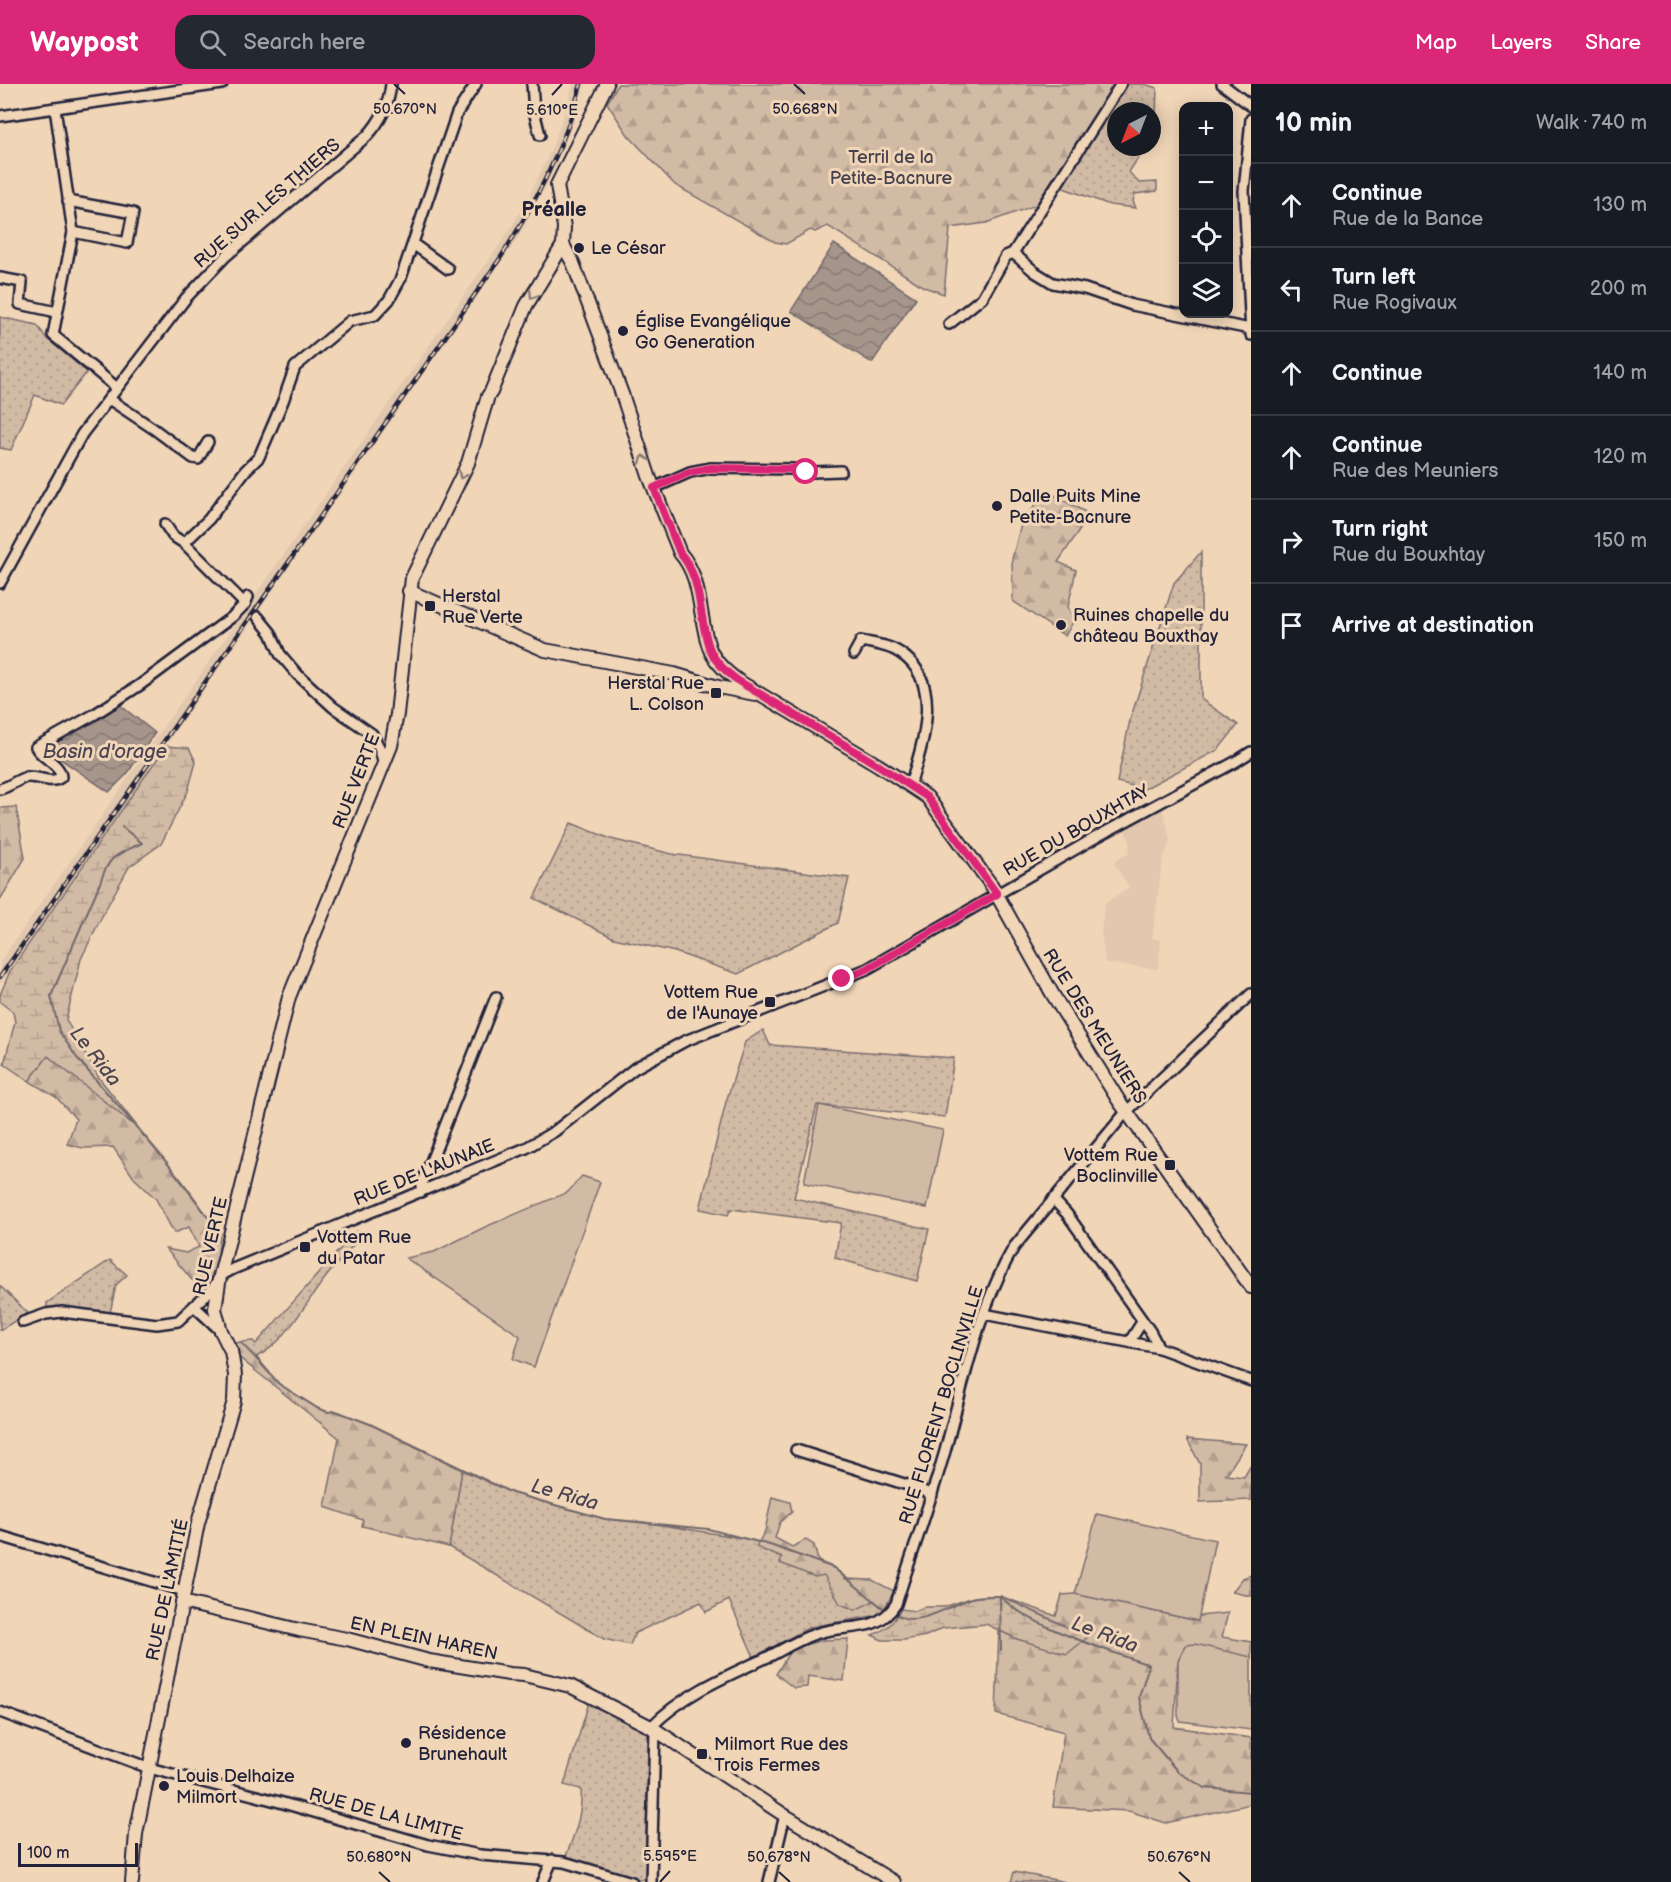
<!DOCTYPE html>
<html lang="en">
<head>
<meta charset="utf-8">
<style>
	body { margin:0; font-family:"Balsamiq Sans",sans-serif; background:#242831; color:#f1f3f6 }
	.controls { position:absolute; right:18px; top:18px; display:grid; overflow:hidden; border-radius:12px; box-shadow:0 3px 15px #0003 }
	.controls button { width:54px; height:54px; display:grid; place-items:center; padding:0; border:0; border-bottom:2px solid #363941; background:#171b24; color:#f1f3f6; font:30px sans-serif }
	.compass { position:absolute; left:1107px; top:18px; width:54px; height:54px; border-radius:50%; background:#171b24; box-shadow:0 3px 15px #0003; rotate:222deg }
	.scale { position:absolute; left:18px; bottom:15px; width:120px; box-sizing:border-box; padding-left:6px; border:3px solid #22223b; border-top:0; font-size:16px; line-height:21px; white-space:nowrap; color:#22223b; -webkit-text-stroke:4px #f0d5b7; paint-order:stroke }
	.stop { position:absolute; width:18px; height:18px; margin:-14px; border:4px solid #db2777; border-radius:50%; background:#fff }
	.stop.end { background:#db2777; border-color:#fff; box-shadow:0 2px 6px #0008 }
	.list { margin:0; padding:0; list-style:none }
	h2 { display:flex; justify-content:space-between; align-items:center; height:78px; margin:0; padding:0 24px; font-size:26px }
	h2 small { font-size:20px; font-weight:400; color:#9ea1a6 }
	.list li { display:grid; grid-template-columns:39px 1fr auto; gap:18px; align-items:center; box-sizing:border-box; height:84px; padding:0 24px; border-top:2px solid #363941 }
	.list b { display:block; font-size:22px; white-space:nowrap }
	.list p { margin:0; font-size:20px; white-space:nowrap; color:#9ea1a6 }
	.list em { font-size:20px; font-style:normal; color:#9ea1a6 }
	.icon { flex:none; width:33px; height:33px; fill:none; stroke:currentColor; stroke-width:2; stroke-linecap:round; stroke-linejoin:round }
	.map { position:relative; flex:none; width:1251px; height:1798px; overflow:hidden }
	header { display:flex; align-items:center; gap:36px; box-sizing:border-box; height:84px; padding:0 30px; background:#db2777; color:#fff }
	header strong { font-size:28px }
	nav { display:flex; gap:33px; margin-inline-start:auto; font-size:21px }
	.search { width:420px; height:54px; background:#242831; display:flex; align-items:center; gap:15px; box-sizing:border-box; padding:0 21px; border-radius:18px; color:#9ea1a6; font-size:22px }
	main { display:flex }
	aside { flex:1; background:#171b24 }
	.map>svg:first-child { display:block }
	.built { fill:#e1c8ae }
	.grass { fill:url(#grass-dots); stroke:#7a6e70; stroke-width:1.5 }
	.forest { fill:url(#forest-firs); stroke:#7a6e70; stroke-width:1.5 }
	.wetland { fill:url(#wetland-marsh); stroke:#7a6e70; stroke-width:1.5 }
	.garden { fill:#d2bba5; stroke:#7a6e70; stroke-width:1.5 }
	.water { fill:url(#water-waves); stroke:#71676b; stroke-width:1.5 }
	.lines { fill:none; stroke-linecap:round; stroke-linejoin:round }
	.stream { stroke:#71676b; stroke-width:2 }
	.street-casing { stroke:#22223b; stroke-width:14 }
	.secondary-casing { stroke:#22223b; stroke-width:16 }
	.street { stroke:#f0d5b7; stroke-width:9 }
	.secondary { stroke:#f0d5b7; stroke-width:12 }
	.rail-casing { stroke:#22223b; stroke-width:4.5 }
	.rail { stroke:#f0d5b7; stroke-width:2; stroke-dasharray:7; stroke-linecap:butt }
	.oneway { stroke:#897c79 }
	.route { stroke:#db2777; stroke-width:8 }
	.ticks { fill:none; stroke:#22223b; stroke-width:2 }
	.poi-dot { fill:#22223b; stroke:#f0d5b7; stroke-width:2 }
	.labels { text-anchor:middle; stroke-width:6; stroke-linejoin:round; paint-order:stroke }
	.park-label { font-size:18px; fill:#454150; stroke:#f0d5b7 }
	.street-label { font-size:18px; fill:#22223b; stroke:#f0d5b7 }
	.poi-label { font-size:18px; fill:#22223b; stroke:#f0d5b7; text-anchor:start }
	.neighbourhood-label { font-size:20px; font-weight:bold; fill:#22223b; stroke:#f0d5b7 }
	.water-label { font-size:20px; font-style:italic; fill:#4a4453; stroke:#f0d5b7 }
	.ticks-label { font-size:15px; text-anchor:middle; fill:#22223b; stroke:#f0d5b7; stroke-width:6; stroke-linejoin:round; paint-order:stroke }
</style>
</head>
<body>
<header>
<strong>Waypost</strong>
<div class="search"><svg class="icon" aria-label="search" viewBox="0 0 24 24"><circle cx="10" cy="10" r="6"/><path d="M15 15l6 6"/></svg>Search here</div>
<nav><a>Map</a><a>Layers</a><a>Share</a></nav>
</header>
<main>
<div class="map">
<svg width="1251" height="1798" viewBox="0 0 1251 1798">
	<defs>
		<pattern id="grass-dots" width="8" height="8" patternUnits="userSpaceOnUse" patternTransform="scale(1.5)"><rect width="8" height="8" fill="#d2bba5"/><path d="M2 2h.1M6 6h.1" fill="none" stroke="#b4a08f" stroke-width="1.8" stroke-linecap="round"/></pattern>
		<pattern id="forest-firs" width="22" height="20" patternUnits="userSpaceOnUse" patternTransform="scale(1.5)"><rect width="22" height="20" fill="#d2bba5"/><path d="M5 1l3.5 6h-7zM16 11l3.5 6h-7z" fill="#b4a08f"/></pattern>
		<pattern id="wetland-marsh" width="20" height="14" patternUnits="userSpaceOnUse" patternTransform="scale(1.5)"><rect width="20" height="14" fill="#d2bba5"/><path d="M1 5h8M5 5V1M11 12h8M15 12V8" fill="none" stroke="#b4a08f"/></pattern>
		<pattern id="water-waves" width="16" height="10" patternUnits="userSpaceOnUse" patternTransform="scale(1.5)"><rect width="16" height="10" fill="#a6958b"/><path d="M0 5q4-4 8 0t8 0" fill="none" stroke="#877973"/></pattern>
	</defs>
	<rect width="100%" height="100%" fill="#f0d5b7"/>
	<filter id="ink" filterUnits="userSpaceOnUse"><feTurbulence type="fractalNoise" baseFrequency=".0167" numOctaves="2"/><feDisplacementMap in="SourceGraphic" scale="12" xChannelSelector="R" yChannelSelector="G"/><feConvolveMatrix kernelMatrix="1 2 1 2 8 2 1 2 1" color-interpolation-filters="sRGB"/></filter>
	<g filter="url(#ink)">
		<!-- built -->
		<g class="built">
			<path d="M573,0H585L573,40L548,98L519,152L0,900V878L509,147L530,110L547,75L562,37Z"/>
			<path d="M1162,723L1170,755L1164,773H1163L1152,854L1161,856L1158,885L1105,879L1101,846L1105,819L1129,804L1114,778L1129,769L1130,756L1123,744Z"/>
		</g>
		<!-- grass -->
		<g class="grass">
			<path d="M1128,0H1144L1157,4L1156,31L1152,49V27H1116V63H1145L1129,88L1139,99L1157,98V107L1135,110L1133,117L1136,124L1110,121L1061,103Z"/>
			<path d="M0,233L37,241L47,255L87,288L61,321L35,311L11,366L0,364Z"/>
			<path d="M1201,468V615L1238,641L1218,666L1144,705L1117,698L1130,636L1174,499Z"/>
			<path d="M571,739L611,755L672,770L849,794L838,839L738,890L675,868L614,854L534,814Z"/>
			<path d="M763,946L770,961L954,974L945,1033L817,1021L794,1114L929,1145L917,1197L835,1174L841,1139L731,1125L728,1131L700,1125L726,1018L745,958Z"/>
			<path d="M356,1147L362,1151C350,1165 337,1179 326,1193C305,1219 286,1259 256,1273L240,1258L253,1257L256,1260Z"/>
			<path d="M110,1176L127,1191L116,1201L110,1229L79,1225L47,1226V1219Z"/>
			<path d="M0,1202L28,1229L0,1246Z"/>
			<path d="M462,1386L512,1409L605,1435L644,1438L747,1455L770,1461L834,1484L884,1525L878,1531L810,1543L754,1573L729,1516L706,1528L701,1518L635,1549L630,1561L604,1555L449,1463Z"/>
			<path d="M590,1615L643,1645L648,1651L646,1792L643,1795L636,1796L565,1775C574,1750 583,1732 581,1705L564,1701Z"/>
			<path d="M1014,1788L1066,1798H1011Z"/>
		</g>
		<!-- forest -->
		<g class="forest">
			<path d="M618,0H1114L1036,121L986,139L950,144L944,210L924,203L828,142L815,148L810,146L786,160L775,158L675,101L628,51L607,19Z"/>
			<path d="M1045,406L1098,435L1085,438L1058,478L1076,486L1068,523L1074,536L1065,552L1013,517L1012,475L1020,444Z"/>
			<path d="M16,723L25,774L0,816V724Z"/>
			<path d="M48,972L140,1046L183,1098L220,1149L218,1175L208,1200L192,1196L166,1165L186,1169L199,1163L189,1143L174,1149L156,1115L134,1094L113,1063L83,1064L67,1060L76,1035L56,1013L29,997Z"/>
			<path d="M240,1258L279,1300L317,1324L328,1328L336,1327L370,1340L462,1386L449,1463L362,1442L363,1436L325,1423L339,1354L236,1271L233,1260Z"/>
			<path d="M1187,1355L1246,1360L1226,1391L1244,1393L1251,1381V1416L1200,1418V1380Z"/>
			<path d="M772,1413L790,1418L792,1428L780,1438L775,1454L792,1463L806,1456L814,1461L818,1477L834,1484L846,1495L872,1496L894,1507L884,1525L874,1517L855,1526L840,1520L824,1491L815,1493L780,1479L782,1474L756,1463L765,1447Z"/>
			<path d="M1251,1491V1512L1232,1508L1243,1494Z"/>
			<path d="M1075,1510L1197,1537L1199,1532L1228,1529L1222,1553L1251,1558V1573L1186,1561L1178,1577L1174,1643L1251,1654V1720L1166,1739L1129,1727L1053,1723L1064,1648L996,1630L999,1546L1017,1555L1038,1560L1064,1541L1000,1512L1056,1532L1062,1511Z"/>
			<path d="M848,1555L844,1597L808,1592L807,1603L794,1604L776,1590L792,1564L824,1556Z"/>
		</g>
		<!-- wetland -->
		<g class="wetland">
			<path d="M166,662L189,664L196,678L188,707L161,760L129,783L104,828L81,875L66,936L100,995L140,1046L48,972L29,997L4,980L15,938L13,928L0,918V911L10,887Z"/>
			<path d="M1000,1512L1088,1553L1067,1570L1017,1555L986,1540L943,1544L926,1552L904,1556H882L872,1551C888,1545 893,1539 901,1525L915,1527L924,1523H944L974,1513Z"/>
		</g>
		<!-- garden -->
		<g class="garden">
			<path d="M819,1021L943,1046L927,1124L804,1099Z"/>
			<path d="M582,1092L600,1098L534,1283L513,1275L520,1252L406,1174L434,1168L485,1143L568,1108Z"/>
			<path d="M1097,1430L1215,1456L1198,1537L1075,1510Z"/>
			<path d="M1195,1560L1251,1573V1646L1180,1637L1178,1632V1577L1187,1561Z"/>
		</g>
		<!-- water -->
		<g class="water">
			<path d="M834,160L916,214L872,279L791,227Z"/>
			<path d="M120,621L155,649L127,690L109,708L47,666L46,663Z"/>
		</g>
		<g class="lines">
			<!-- stream -->
			<g class="stream">
				<path d="M122,743L142,759C116,771 109,771 100,799L51,912L59,947L77,974L168,1080L220,1149"/>
				<path d="M256,1273L279,1300L317,1324L328,1328L336,1327L370,1340L512,1409L605,1435L708,1445L770,1461L834,1484L884,1525"/>
				<path d="M1000,1512L1001,1566"/>
				<path d="M897,1531C919,1544 950,1521 972,1514C980,1511 991,1512 1000,1512C1029,1543 1108,1566 1149,1581L1139,1613L1149,1654L1178,1688L1205,1704L1251,1708"/>
			</g>
			<defs>
				<g id="street">
					<path d="M532,0L534,27L540,51"/>
					<path d="M1222,0L1251,22"/>
					<path d="M55,24L73,148L53,251L117,304"/>
					<path d="M0,32L222,0"/>
					<path d="M68,117L133,129L127,159L73,148"/>
					<path d="M413,160L448,185"/>
					<path d="M1013,169L1035,188L1053,199L1085,205L1132,221L1250,245"/>
					<path d="M0,194L22,198L20,220L57,228"/>
					<path d="M949,240L982,214L1006,172L1013,169L1121,0"/>
					<path d="M1251,251L1244,107L1251,35"/>
					<path d="M109,315L154,345L193,374L198,375L208,358"/>
					<path d="M654,404L690,388L711,384L792,385L813,388L841,387"/>
					<path d="M165,440L173,452L184,459L245,520"/>
					<path d="M184,459L209,435L245,387L259,373L283,317L295,283L350,237L375,231L389,216L401,194L457,29L476,0"/>
					<path d="M0,499L82,350L186,214L226,172L367,52C381,37 389,21 391,0"/>
					<path d="M258,533L271,549L280,570L297,590L333,623L372,650L379,663L384,680"/>
					<path d="M854,570L861,557C874,560 889,561 900,569C944,597 923,660 910,701"/>
					<path d="M0,705C9,703 18,695 27,693C39,692 51,701 61,693C60,679 42,675 36,663L95,630L140,601L232,533L245,520L248,513"/>
					<path d="M421,1108L422,1100L496,913"/>
					<path d="M1053,1115L1067,1130L1150,1247L1159,1264"/>
					<path d="M194,1222L221,1247"/>
					<path d="M984,1230L1159,1264L1251,1297"/>
					<path d="M23,1238L46,1230L62,1228L157,1240L178,1237L213,1204L220,1192L233,1185L526,1064L555,1047L635,984L685,957L867,885L1100,751L1235,678L1251,668"/>
					<path d="M1130,1257L1142,1238"/>
					<path d="M796,1366L917,1404L932,1411"/>
					<path d="M0,1452L184,1507"/>
					<path d="M0,1628L149,1684L276,1717L428,1761L480,1771L564,1778L632,1798"/>
					<path d="M651,1643C683,1610 727,1592 768,1573C784,1565 801,1554 818,1549C848,1539 876,1551 896,1520C912,1469 930,1419 945,1367C964,1298 978,1225 1014,1163L1126,1028L1251,910"/>
					<path d="M543,1798L552,1776"/>
					<path d="M651,1798L655,1646"/>
					<path d="M769,1798L785,1731"/>
				</g>
				<g id="secondary">
					<path d="M563,161L573,179L622,310L649,392L680,469C703,495 698,532 709,563C714,578 727,589 740,598L878,681L927,713L992,802L1053,911L1119,1017L1251,1203"/>
					<path d="M409,507L545,566L674,590L718,603L755,610"/>
					<path d="M182,1518L299,1546L347,1555L429,1577L509,1590L524,1591L570,1602L651,1643L781,1729L894,1798"/>
					<path d="M132,1798L136,1750L198,1439L234,1317L235,1291L231,1267L221,1247L215,1225L220,1192L289,913L391,662L397,630L412,494L468,379L488,312L491,308L526,222L563,161L564,143L557,101L607,0"/>
				</g>
			</defs>
			<!-- street casing -->
			<use href="#street" class="street-casing"/>
			<!-- secondary casing -->
			<use href="#secondary" class="secondary-casing"/>
			<!-- street -->
			<use href="#street" class="street"/>
			<!-- secondary -->
			<use href="#secondary" class="secondary"/>
			<defs>
				<path id="rail" d="M0,893L501,173C535,119 565,63 581,0"/>
			</defs>
			<!-- rail casing -->
			<use href="#rail" class="rail-casing"/>
			<!-- rail -->
			<use href="#rail" class="rail"/>
		</g>
		<!-- one-way arrows -->
		<defs><path id="oneway-chevron" d="M-2-3.5L2.5 0L-2 3.5" fill="none" stroke-width="1.6" stroke-linecap="round" stroke-linejoin="round" transform="scale(1.5)"/></defs>
		<g class="oneway">
			<use href="#oneway-chevron" transform="translate(533 211) rotate(122)"/>
			<use href="#oneway-chevron" transform="translate(644 375) rotate(-108)"/>
			<use href="#oneway-chevron" transform="translate(462 391) rotate(117)"/>
		</g>
	</g>
	<g class="lines" filter="url(#ink)">
		<!-- route -->
		<path class="route" d="M806,388L792,385L711,384L690,388L654,404L680,469C703,495 698,532 709,563C714,578 727,589 740,598L878,681L927,713L997,810L867,885L842,895"/>
	</g>
	<!-- ticks -->
	<path class="ticks" d="M394,0L405,10M794,0L805,10M552,11L562,0M379,1788L390,1798M779,1788L790,1798M1179,1788L1190,1798M660,1798L670,1787"/>
	<!-- markers -->
	<g class="poi-dot">
		<circle cx="579" cy="164" r="6"/>
		<circle cx="623" cy="247" r="6"/>
		<circle cx="997" cy="422" r="6"/>
		<rect x="424" y="516" width="12" height="12" rx="3"/>
		<circle cx="1061" cy="541" r="6"/>
		<rect x="710" y="603" width="12" height="12" rx="3"/>
		<rect x="764" y="912" width="12" height="12" rx="3"/>
		<rect x="1164" y="1075" width="12" height="12" rx="3"/>
		<rect x="299" y="1157" width="12" height="12" rx="3"/>
		<circle cx="406" cy="1659" r="6"/>
		<rect x="696" y="1664" width="12" height="12" rx="3"/>
		<circle cx="164" cy="1702" r="6"/>
	</g>
	<g class="labels">
		<!-- park labels -->
		<g class="park-label">
			<text x="891" y="79">Terril de la<tspan x="891" dy="21">Petite-Bacnure</tspan></text>
		</g>
		<!-- street labels -->
		<g class="street-label">
			<text transform="translate(267 119) rotate(-41)" y="6">RUE SUR LES THIERS</text>
			<text transform="translate(356 697) rotate(-69)" y="6">RUE VERTE</text>
			<text transform="translate(1076 746) rotate(-30)" y="6">RUE DU BOUXHTAY</text>
			<text transform="translate(1095 942) rotate(58)" y="6">RUE DES MEUNIERS</text>
			<text transform="translate(424 1088) rotate(-22)" y="6">RUE DE L'AUNAIE</text>
			<text transform="translate(210 1162) rotate(-77)" y="6">RUE VERTE</text>
			<text transform="translate(941 1321) rotate(-73)" y="6">RUE FLORENT BOCLINVILLE</text>
			<text transform="translate(167 1506) rotate(-78)" y="6">RUE DE L'AMITIÉ</text>
			<text transform="translate(424 1554) rotate(12)" y="6">EN PLEIN HAREN</text>
			<text transform="translate(386 1730) rotate(15)" y="6">RUE DE LA LIMITE</text>
		</g>
		<!-- poi labels -->
		<g class="poi-label">
			<text x="591" y="170">Le César</text>
			<text x="635" y="243">Église Evangélique<tspan x="635" dy="21">Go Generation</tspan></text>
			<text x="1009" y="418">Dalle Puits Mine<tspan x="1009" dy="21">Petite-Bacnure</tspan></text>
			<text x="442" y="518">Herstal<tspan x="442" dy="21">Rue Verte</tspan></text>
			<text x="1073" y="537">Ruines chapelle du<tspan x="1073" dy="21">château Bouxthay</tspan></text>
			<text x="704" y="605" text-anchor="end">Herstal Rue<tspan x="704" dy="21">L. Colson</tspan></text>
			<text x="758" y="914" text-anchor="end">Vottem Rue<tspan x="758" dy="21">de l'Aunaye</tspan></text>
			<text x="1158" y="1077" text-anchor="end">Vottem Rue<tspan x="1158" dy="21">Boclinville</tspan></text>
			<text x="317" y="1159">Vottem Rue<tspan x="317" dy="21">du Patar</tspan></text>
			<text x="418" y="1655">Résidence<tspan x="418" dy="21">Brunehault</tspan></text>
			<text x="714" y="1666">Milmort Rue des<tspan x="714" dy="21">Trois Fermes</tspan></text>
			<text x="176" y="1698">Louis Delhaize<tspan x="176" dy="21">Milmort</tspan></text>
		</g>
		<!-- neighbourhood labels -->
		<g class="neighbourhood-label">
			<text x="554" y="132">Préalle</text>
		</g>
		<!-- water labels -->
		<g class="water-label">
			<text x="105" y="674">Basin d'orage</text>
			<text transform="translate(96 972) rotate(52)" y="7">Le Rida</text>
			<text transform="translate(565 1410) rotate(16)" y="7">Le Rida</text>
			<text transform="translate(1105 1550) rotate(21)" y="7">Le Rida</text>
		</g>
	</g>
	<g class="ticks-label">
		<text x="405" y="30">50.670°N</text>
		<text x="805" y="30">50.668°N</text>
		<text x="552" y="31">5.610°E</text>
		<text x="670" y="1777">5.595°E</text>
		<text x="379" y="1778">50.680°N</text>
		<text x="779" y="1778">50.678°N</text>
		<text x="1179" y="1778">50.676°N</text>
	</g>
</svg>
<div class="controls">
<button>+</button>
<button>−</button>
<button><svg class="icon" aria-label="locate" viewBox="0 0 24 24"><circle cx="12" cy="12" r="6"/><path d="M12 2v4M12 18v4M2 12h4M18 12h4"/></svg></button>
<button><svg class="icon" aria-label="layers" viewBox="0 0 24 24"><path d="M12 4l9 5-9 5-9-5zM3 14l9 5 9-5"/></svg></button>
</div>
<svg class="compass" viewBox="-18 -18 36 36"><path d="M0-13l5 13h-10z" fill="#e53935"/><path d="M0 13l5-13h-10z" fill="#9ea1a6"/></svg>
<div class="scale">100 m</div>
<div class="stop" style="left:806px;top:388px"></div>
<div class="stop end" style="left:842px;top:895px"></div>
</div>
<aside>
<h2>10 min<small>Walk · 740 m</small></h2>
<ul class="list">
<li><svg class="icon" aria-label="ahead" viewBox="0 0 24 24"><path d="M12 20V5M6 11l6-6 6 6"/></svg><div><b>Continue</b><p>Rue de la Bance</p></div><em>130 m</em></li>
<li><svg class="icon" aria-label="left" viewBox="0 0 24 24"><path d="M17 20v-9H6M10 6l-5 5 5 5"/></svg><div><b>Turn left</b><p>Rue Rogivaux</p></div><em>200 m</em></li>
<li><svg class="icon" aria-label="ahead" viewBox="0 0 24 24"><path d="M12 20V5M6 11l6-6 6 6"/></svg><div><b>Continue</b></div><em>140 m</em></li>
<li><svg class="icon" aria-label="ahead" viewBox="0 0 24 24"><path d="M12 20V5M6 11l6-6 6 6"/></svg><div><b>Continue</b><p>Rue des Meuniers</p></div><em>120 m</em></li>
<li><svg class="icon" aria-label="right" viewBox="0 0 24 24"><path d="M7 20v-9h11M14 6l5 5-5 5"/></svg><div><b>Turn right</b><p>Rue du Bouxhtay</p></div><em>150 m</em></li>
<li><svg class="icon" aria-label="arrive" viewBox="0 0 24 24"><path d="M6 21V4h12l-3 4 3 4H6"/></svg><div><b>Arrive at destination</b></div></li>
</ul>
</aside>
</main>
</body>
</html>
